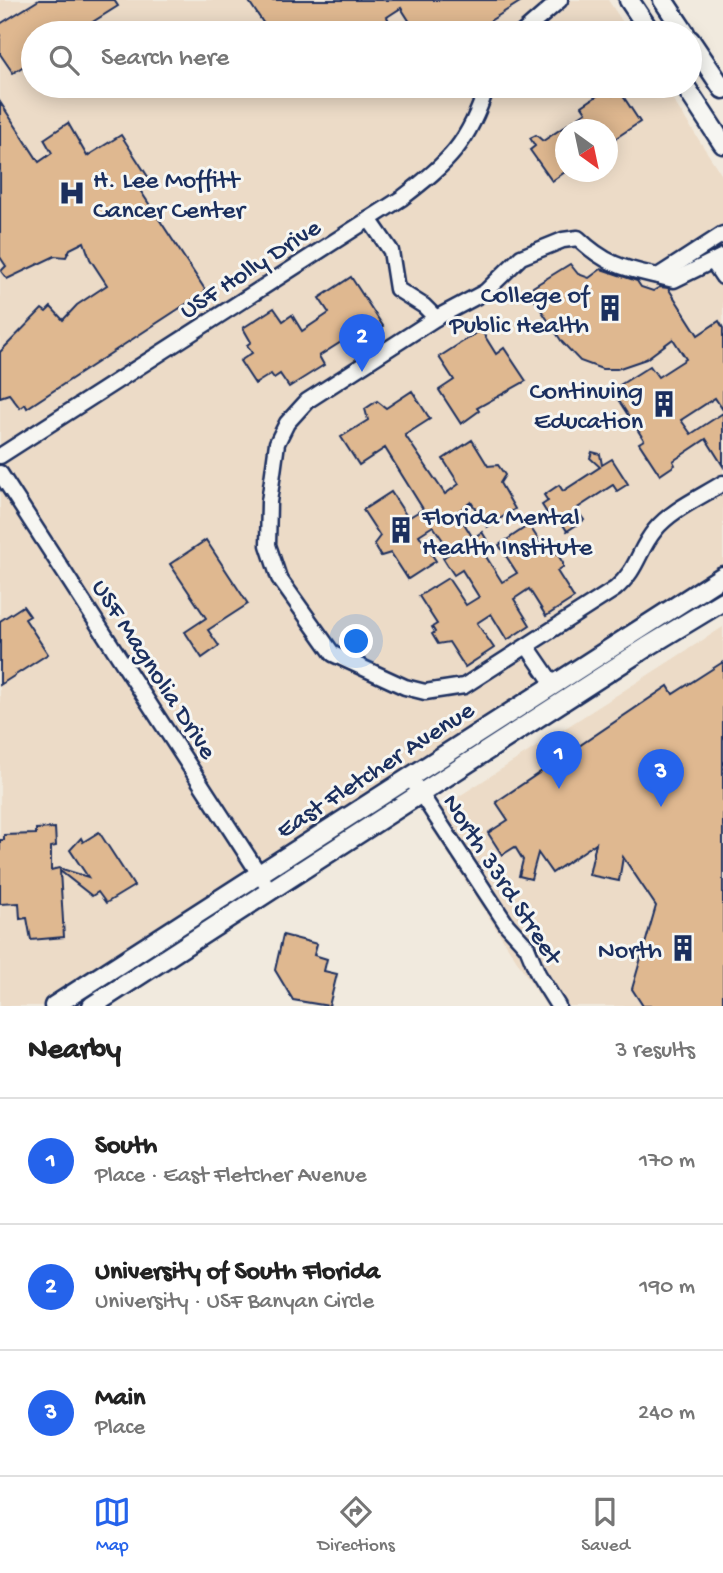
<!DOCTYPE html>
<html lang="en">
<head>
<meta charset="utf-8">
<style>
	body { margin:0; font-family:"Gochi Hand",sans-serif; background:#f6f6f6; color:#222 }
	.compass { position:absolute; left:555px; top:119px; width:63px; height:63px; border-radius:50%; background:#fff; box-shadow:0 4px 18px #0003; rotate:147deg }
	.you { position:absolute; left:357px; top:642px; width:24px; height:24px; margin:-18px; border:5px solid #fff; border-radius:50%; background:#1a73e8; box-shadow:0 0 0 10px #1a73e833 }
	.badge { display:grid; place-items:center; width:46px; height:46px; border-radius:50%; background:#2563eb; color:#fff; font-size:23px; font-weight:700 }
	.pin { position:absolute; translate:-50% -58px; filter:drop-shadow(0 2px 4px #0008) }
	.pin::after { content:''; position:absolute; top:37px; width:24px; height:21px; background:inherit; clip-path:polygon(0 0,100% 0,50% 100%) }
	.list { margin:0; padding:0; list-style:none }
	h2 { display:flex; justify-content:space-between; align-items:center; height:91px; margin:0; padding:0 28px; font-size:30px }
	h2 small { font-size:23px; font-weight:400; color:#767676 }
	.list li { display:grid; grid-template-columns:46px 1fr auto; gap:21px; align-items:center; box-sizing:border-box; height:126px; padding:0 28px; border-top:2px solid #e0e0e0 }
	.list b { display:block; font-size:26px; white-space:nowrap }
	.list p { margin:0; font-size:23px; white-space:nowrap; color:#767676 }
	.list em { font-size:23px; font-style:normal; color:#767676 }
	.icon { flex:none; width:38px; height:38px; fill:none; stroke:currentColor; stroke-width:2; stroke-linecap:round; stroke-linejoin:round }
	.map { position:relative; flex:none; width:723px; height:1006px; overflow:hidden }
	.search { position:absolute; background:#fff; box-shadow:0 4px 18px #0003; left:21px; right:21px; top:21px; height:77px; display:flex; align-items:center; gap:18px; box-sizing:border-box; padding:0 24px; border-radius:38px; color:#767676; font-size:26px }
	.sheet { height:469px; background:#fff }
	nav { display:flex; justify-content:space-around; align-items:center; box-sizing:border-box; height:98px; border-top:2px solid #e0e0e0; background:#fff; font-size:19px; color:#767676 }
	nav a { display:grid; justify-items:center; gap:4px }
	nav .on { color:#2563eb }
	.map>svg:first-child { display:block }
	.built { fill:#ecdbc7; fill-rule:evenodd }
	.building { fill:#dfb890; stroke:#1b2f5e; stroke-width:2 }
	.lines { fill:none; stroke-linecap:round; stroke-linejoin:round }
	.minor-casing { stroke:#1b2f5e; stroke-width:19 }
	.major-casing { stroke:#1b2f5e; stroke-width:23 }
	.minor { stroke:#f6f6f2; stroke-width:14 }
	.major { stroke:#f6f6f2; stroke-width:18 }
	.labels { text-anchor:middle; stroke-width:6; stroke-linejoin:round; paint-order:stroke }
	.poi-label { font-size:26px; fill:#1b2f5e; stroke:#f6f6f2; text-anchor:end }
	.street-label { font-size:26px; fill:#1b2f5e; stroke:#f6f6f2 }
</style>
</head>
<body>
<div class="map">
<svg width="723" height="1006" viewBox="0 0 723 1006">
	<rect width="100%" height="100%" fill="#f1eade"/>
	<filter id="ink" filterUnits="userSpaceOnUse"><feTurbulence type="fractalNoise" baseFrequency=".0143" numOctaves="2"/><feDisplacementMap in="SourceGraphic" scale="14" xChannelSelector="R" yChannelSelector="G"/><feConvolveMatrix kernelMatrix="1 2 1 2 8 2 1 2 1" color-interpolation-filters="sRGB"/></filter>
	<g filter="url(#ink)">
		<!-- built -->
		<g class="built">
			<path d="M0,0H608L630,33H33V86H664L723,177V566L44,1006H0ZM566,130H608V172H566Z"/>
			<path d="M723,627V1006H546L425,818Z"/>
		</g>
		<!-- building -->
		<g class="building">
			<path d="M39,0H114L118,6L75,33H33V60L13,73L0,54V24Z"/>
			<path d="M248,0H523L471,33H417L401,8L387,17L395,33H270Z"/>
			<path d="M609,88L613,95L619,90L640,122L607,144V130H565V172L552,181L530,150L535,146L530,138L536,135L543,141L586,112L582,106Z"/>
			<path d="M0,102L39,162L52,153L44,139L68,123L87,156L121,135L150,180L138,187L206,291L27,408L25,404L20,408L9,394L0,397V352L42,309L46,312L51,307L63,320L77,305L107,285L90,259L84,242L70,249L66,257L55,256L7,279L1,271L6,266L0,257Z"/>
			<path d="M570,264L578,274L589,278L601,269L637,281L641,287L653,291L660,287L668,288L698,335L719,321L723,328V410L715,398L681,420L691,434L723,413V466L706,439L673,461L675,465L660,475L639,443L644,440L612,390L650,366L658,377L686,359L673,339L646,359L617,369H602L580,361L562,342L528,290Z"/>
			<path d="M351,277L383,326L351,347L346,339L319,356L324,365L289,387L280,374L274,378L271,374L255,384L240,361L252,353L247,345L251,342L243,328L274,308L283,321L292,315L302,331L329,313L319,298Z"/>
			<path d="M481,330L496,354L504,348L526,381L477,408L479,411L461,424L439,390L454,380L439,357Z"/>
			<path d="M412,391L430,419L405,435L445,494L459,484L443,459L472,440L488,466L498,465L505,475L500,483L515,509L487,527L471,502L457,512L473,538L482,532L493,550L485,555L502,582L517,573L499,545L529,525L547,553L552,550L556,552L563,563V567L557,571L574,598L546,616L529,589L514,599L530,625L507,640L491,614L477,623L494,648L465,667L449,642L438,644L432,634L435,632L432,627L437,624L419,596L448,578L466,605L479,597L462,570L454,575L448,566L443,558L451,552L433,526L419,535L436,561L408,579L391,553L381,556L374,544L380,536L363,510L391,492L408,518L423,509L385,448L359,465L341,437L368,420L365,409L377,401L386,408Z"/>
			<path d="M592,452L600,454L602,465L612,459L628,484L617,491L613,485L576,509L584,520L567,531L560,520L554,524L542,505L548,501L544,495L559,485L563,491L600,467L590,458Z"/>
			<path d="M206,540L248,604L208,630L219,646L202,658L185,632L206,618L170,564Z"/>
			<path d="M23,606L30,616L25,619L48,654L0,685V621Z"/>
			<path d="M723,662V1006H643L632,989L656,906L623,857L619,881L589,875L596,843L552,873L538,853L531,879L519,876L523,860L515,847L502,855L488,833L508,820L496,802L668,686L673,694Z"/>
			<path d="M55,828L56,846L51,847V870L59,868L88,877L70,850L81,838L83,842L99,832L134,886L106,903L98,892L92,896L60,871L64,937L31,940L27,918L20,919L19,903L0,904V840H4V835L36,834V829Z"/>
			<path d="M283,935L317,944L314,955L327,959L324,971L337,974L329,1006L293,1000L275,970Z"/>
		</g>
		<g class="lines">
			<defs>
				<g id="minor">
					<path d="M522,33L560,0"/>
					<path d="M369,219L391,251L397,289L424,306L436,318"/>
					<path d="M723,256L674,280C632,269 611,270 578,238L563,240L521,257L485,292L436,318L307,401L287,423L277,443L269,502L268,545L279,578L333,654L405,687L425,692L464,686L615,589C639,568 637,552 655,530C671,510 701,497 723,483"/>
					<path d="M713,262L723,277"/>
					<path d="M658,276L723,234"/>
					<path d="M0,456L402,198C449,162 469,143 487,86"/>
					<path d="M0,473L265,883"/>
					<path d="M527,646L553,684"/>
					<path d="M415,785L507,925L527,947L538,974L558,1006"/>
				</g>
				<g id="major">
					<path d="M629,0L651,33"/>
					<path d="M663,0L685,33"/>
					<path d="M690,40L723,89"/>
					<path d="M685,86L723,144"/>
					<path d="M54,1006L723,576"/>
					<path d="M92,1006L647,647L723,601"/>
				</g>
			</defs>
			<!-- minor casing -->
			<use href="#minor" class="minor-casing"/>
			<!-- major casing -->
			<use href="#major" class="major-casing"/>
			<!-- minor -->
			<use href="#minor" class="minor"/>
			<!-- major -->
			<use href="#major" class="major"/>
		</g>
	</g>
	<!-- icons -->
	<defs>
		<symbol id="hospital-bare" viewBox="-9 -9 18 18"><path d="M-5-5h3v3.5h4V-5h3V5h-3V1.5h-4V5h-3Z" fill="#1b2f5e" stroke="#f6f6f2" stroke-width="2.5" paint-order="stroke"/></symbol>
		<symbol id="building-bare" viewBox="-9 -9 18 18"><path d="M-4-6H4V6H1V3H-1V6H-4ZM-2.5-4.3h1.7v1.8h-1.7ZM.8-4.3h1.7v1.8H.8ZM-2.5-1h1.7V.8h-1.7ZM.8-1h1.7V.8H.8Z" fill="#1b2f5e" stroke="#f6f6f2" stroke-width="2.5" paint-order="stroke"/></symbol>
	</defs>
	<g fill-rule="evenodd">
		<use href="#hospital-bare" x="53" y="174" width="38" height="38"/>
		<use href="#building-bare" x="591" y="289" width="38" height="38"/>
		<use href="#building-bare" x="645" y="385" width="38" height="38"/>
		<use href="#building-bare" x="382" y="511" width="38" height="38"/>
		<use href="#building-bare" x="664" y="929" width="38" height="38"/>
	</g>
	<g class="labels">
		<!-- poi labels -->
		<g class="poi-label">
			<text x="93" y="187" text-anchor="start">H. Lee Moffitt<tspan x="93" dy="30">Cancer Center</tspan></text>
			<text x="589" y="302">College of<tspan x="589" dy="30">Public Health</tspan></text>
			<text x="643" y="398">Continuing<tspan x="643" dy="30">Education</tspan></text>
			<text x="422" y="524" text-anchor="start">Florida Mental<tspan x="422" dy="30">Health Institute</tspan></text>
			<text x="662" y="957">North</text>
		</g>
		<!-- street labels -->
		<g class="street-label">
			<text transform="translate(249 267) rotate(-33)" y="9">USF Holly Drive</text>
			<text transform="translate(156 668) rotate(57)" y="9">USF Magnolia Drive</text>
			<text transform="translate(374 768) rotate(-33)" y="9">East Fletcher Avenue</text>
			<text transform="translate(504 878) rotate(57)" y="9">North 33rd Street</text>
		</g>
	</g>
</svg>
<svg class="compass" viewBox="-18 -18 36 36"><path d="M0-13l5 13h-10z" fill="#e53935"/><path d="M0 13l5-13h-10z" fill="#767676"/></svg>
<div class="you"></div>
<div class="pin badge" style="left:559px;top:789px">1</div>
<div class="pin badge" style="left:362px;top:372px">2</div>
<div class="pin badge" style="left:661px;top:807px">3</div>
<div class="search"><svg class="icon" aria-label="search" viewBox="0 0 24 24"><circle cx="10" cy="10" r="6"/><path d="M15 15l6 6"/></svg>Search here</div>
</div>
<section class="sheet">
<h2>Nearby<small>3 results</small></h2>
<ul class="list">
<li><span class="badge">1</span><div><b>South</b><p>Place · East Fletcher Avenue</p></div><em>170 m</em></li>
<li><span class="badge">2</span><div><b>University of South Florida</b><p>University · USF Banyan Circle</p></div><em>190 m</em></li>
<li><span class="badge">3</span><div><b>Main</b><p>Place</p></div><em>240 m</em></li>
</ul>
</section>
<nav>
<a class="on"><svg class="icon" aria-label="map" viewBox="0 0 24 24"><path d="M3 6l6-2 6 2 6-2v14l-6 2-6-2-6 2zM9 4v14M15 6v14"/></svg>Map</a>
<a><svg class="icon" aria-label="directions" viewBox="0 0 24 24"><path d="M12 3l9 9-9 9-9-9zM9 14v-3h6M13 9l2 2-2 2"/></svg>Directions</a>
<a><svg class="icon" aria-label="saved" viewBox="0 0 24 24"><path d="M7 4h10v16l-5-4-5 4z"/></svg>Saved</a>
</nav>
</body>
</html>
